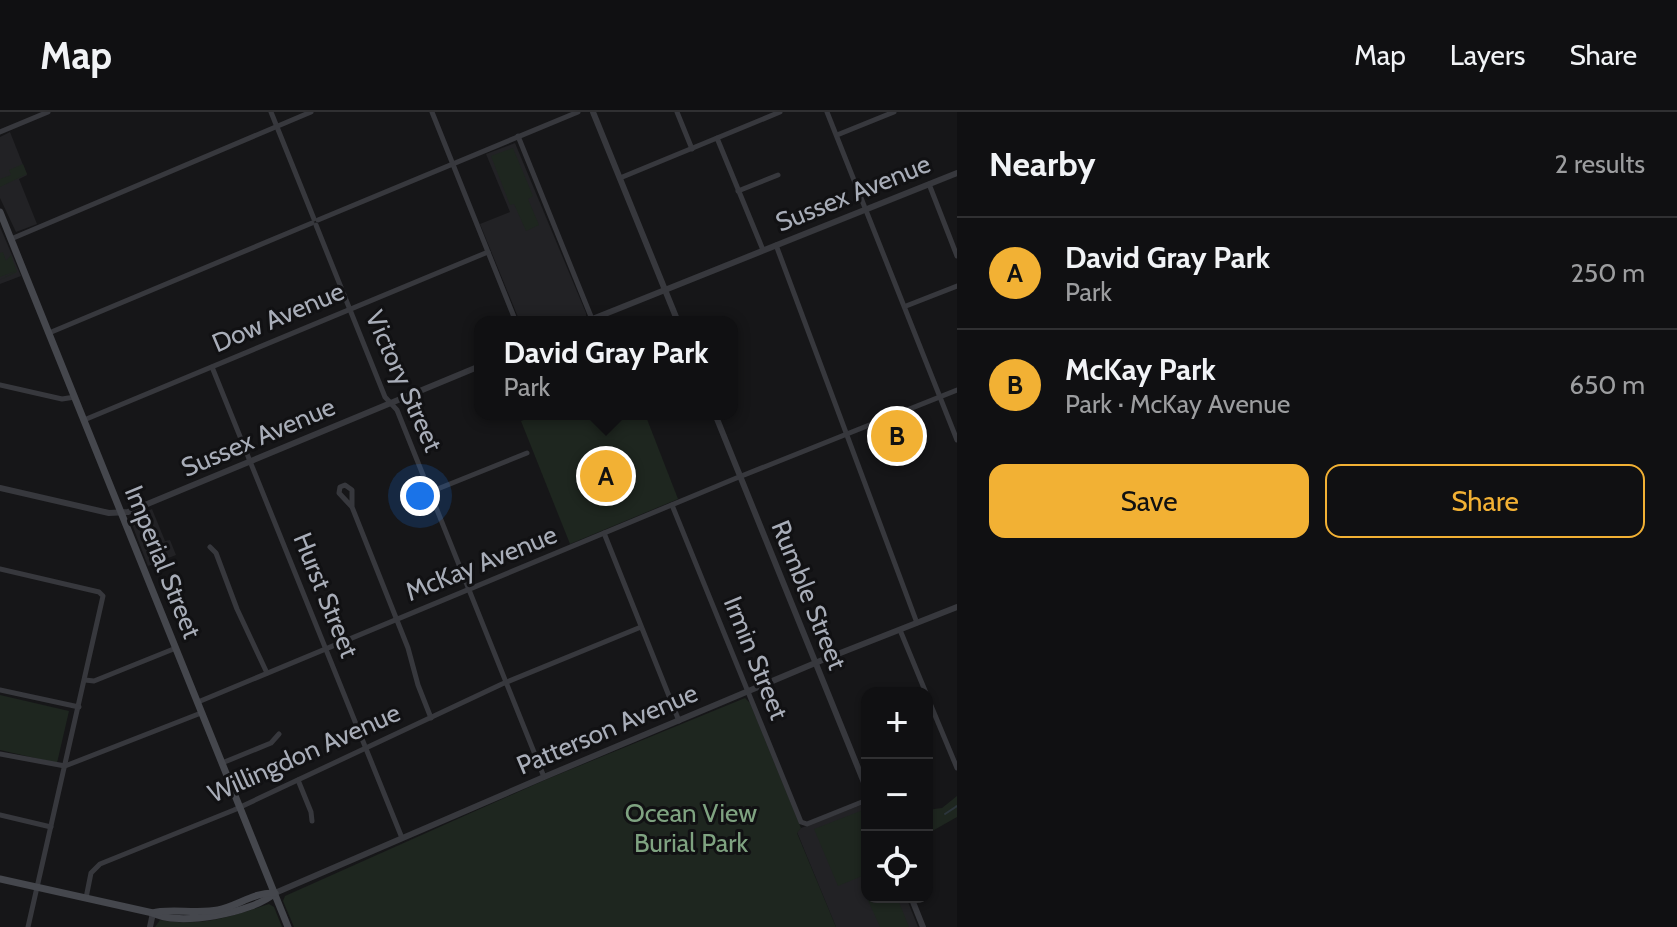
<!DOCTYPE html>
<html lang="en">
<head>
<meta charset="utf-8">
<style>
	body { margin:0; font-family:Cabin,sans-serif; background:#1e1e20; color:#f1f3f6 }
	.controls { position:absolute; right:24px; bottom:24px; display:grid; overflow:hidden; border-radius:16px; box-shadow:0 2px 6px #0004 }
	.controls button { width:72px; height:72px; display:grid; place-items:center; padding:0; border:0; border-bottom:2px solid #303032; background:#101012; color:#f1f3f6; font:40px sans-serif }
	.you { position:absolute; left:420px; top:384px; width:28px; height:28px; margin:-20px; border:6px solid #fff; border-radius:50%; background:#1a73e8; box-shadow:0 0 0 12px #1a73e833 }
	.badge { display:grid; place-items:center; width:52px; height:52px; border-radius:50%; background:#f2b134; color:#111; font-size:26px; font-weight:700 }
	.pin { position:absolute; translate:-50% -50%; border:4px solid #fff; box-shadow:0 2px 8px #0006 }
	.popup { position:absolute; left:474px; top:204px; width:264px; height:104px; box-sizing:border-box; display:grid; place-content:center; border-radius:16px; background:#101012; filter:drop-shadow(0 2px 6px #0005); font-size:26px; white-space:nowrap; color:#9c9d9f }
	.popup b { font-size:30px; color:#f1f3f6 }
	.popup::after { content:''; position:absolute; left:50%; top:100%; margin-left:-16px; border:16px solid transparent; border-top-color:#101012 }
	.list { margin:0; padding:0; list-style:none }
	h2 { display:flex; justify-content:space-between; align-items:center; height:104px; margin:0; padding:0 32px; font-size:34px }
	h2 small { font-size:26px; font-weight:400; color:#9c9d9f }
	.list li { display:grid; grid-template-columns:52px 1fr auto; gap:24px; align-items:center; box-sizing:border-box; height:112px; padding:0 32px; border-top:2px solid #303032 }
	.list b { display:block; font-size:30px; white-space:nowrap }
	.list p { margin:0; font-size:26px; white-space:nowrap; color:#9c9d9f }
	.list em { font-size:26px; font-style:normal; color:#9c9d9f }
	.actions { display:flex; gap:16px; padding:24px 32px }
	.actions a { flex:1; padding:18px 0; border:2px solid #f2b134; border-radius:16px; text-align:center; font-size:28px; color:#f2b134 }
	.actions .main { background:#f2b134; color:#111 }
	.icon { flex:none; width:44px; height:44px; fill:none; stroke:currentColor; stroke-width:2; stroke-linecap:round; stroke-linejoin:round }
	.map { position:relative; flex:none; width:957px; height:815px; overflow:hidden }
	header { display:flex; align-items:center; gap:48px; box-sizing:border-box; height:112px; padding:0 40px; background:#101012; border-bottom:2px solid #303032 }
	header strong { font-size:38px }
	nav { display:flex; gap:44px; margin-inline-start:auto; font-size:28px }
	main { display:flex }
	aside { flex:1; background:#101012 }
	.map>svg:first-child { display:block }
	.built { fill:#222225 }
	.green { fill:#1e261f }
	.lines { fill:none; stroke-linecap:round; stroke-linejoin:round }
	.stream { stroke:#2c353c; stroke-width:2 }
	.minor { stroke:#37383d; stroke-width:5 }
	.tertiary { stroke:#37383d; stroke-width:6 }
	.secondary { stroke:#45474d; stroke-width:7 }
	.labels { text-anchor:middle; stroke-width:6; stroke-linejoin:round; paint-order:stroke }
	.street-label { font-size:26px; fill:#a8adb8; stroke:#111113 }
	.park-label { font-size:26px; fill:#7fa381; stroke:#111113 }
</style>
</head>
<body>
<header>
<strong>Map</strong>
<nav><a>Map</a><a>Layers</a><a>Share</a></nav>
</header>
<main>
<div class="map">
<svg width="957" height="815" viewBox="0 0 957 815">
	<rect width="100%" height="100%" fill="#161618"/>
	<!-- built -->
	<g class="built">
		<path d="M10,20L27,63L19,67L37,112L16,120L0,86V25Z"/>
		<path d="M515,31L586,201V205L575,210H520L480,112L510,100L486,42Z"/>
		<path d="M0,115L21,164L0,172Z"/>
		<path d="M152,397L165,429L170,428L176,443L148,454L130,407Z"/>
		<path d="M864,692L867,693V785H906L918,815H836L797,720L801,716Z"/>
	</g>
	<!-- green -->
	<g class="green">
		<path d="M513,36L533,84L528,87L539,113L526,119L514,92L510,93L491,44Z"/>
		<path d="M23,52L27,62L0,75V67L11,63L9,58Z"/>
		<path d="M3,140L6,149L11,143L17,160L0,168L16,159L0,165V141Z"/>
		<path d="M539,302H645L678,387L570,432L521,309Z"/>
		<path d="M902,304L913,335L893,344L881,312Z"/>
		<path d="M0,583L69,599L57,651L0,638Z"/>
		<path d="M745,586L750,591L801,716L797,721L836,815H294L283,789L285,784L545,668Z"/>
		<path d="M957,684V705L927,722V698L942,696Z"/>
		<path d="M863,698L867,708V762L838,774L814,717Z"/>
		<path d="M867,773V785H897L909,815H880L862,775Z"/>
		<path d="M269,792L274,795L282,815H155L160,808C203,815 229,805 269,792Z"/>
	</g>
	<g class="lines">
		<!-- stream -->
		<path class="stream" d="M945,702L957,694"/>
		<!-- minor -->
		<g class="minor">
			<path d="M271,0L314,107"/>
			<path d="M432,0L516,210"/>
			<path d="M677,0L692,37"/>
			<path d="M827,0L957,328"/>
			<path d="M0,20L48,0"/>
			<path d="M837,23L894,0"/>
			<path d="M518,24L592,207"/>
			<path d="M717,26L763,138"/>
			<path d="M620,66L780,0"/>
			<path d="M929,72L957,144"/>
			<path d="M738,79L778,63"/>
			<path d="M318,108L578,0"/>
			<path d="M316,113L385,285L397,298L544,665"/>
			<path d="M11,127L311,0"/>
			<path d="M776,133L917,511"/>
			<path d="M906,194L957,174"/>
			<path d="M49,221L312,111"/>
			<path d="M212,255L402,726"/>
			<path d="M0,273L62,287L75,285"/>
			<path d="M84,308L488,140"/>
			<path d="M430,380L527,341"/>
			<path d="M672,393L801,710L807,712L867,688"/>
			<path d="M352,395L339,381L340,375L345,373L352,378V395L408,536L418,573L431,606"/>
			<path d="M604,421L679,609"/>
			<path d="M210,435L216,441L237,497L267,561"/>
			<path d="M0,457L99,480L103,484L28,815"/>
			<path d="M900,518L926,581"/>
			<path d="M85,568L94,569L176,536"/>
			<path d="M0,578L79,595"/>
			<path d="M927,584L957,656"/>
			<path d="M198,590L734,367L957,278"/>
			<path d="M0,642L65,654L201,601"/>
			<path d="M222,651L271,631L279,622"/>
			<path d="M298,668L311,700L312,709"/>
			<path d="M0,703L51,715"/>
			<path d="M86,786L91,761L100,752L234,698L502,572L641,515"/>
		</g>
		<!-- tertiary -->
		<g class="tertiary">
			<path d="M593,0L678,210"/>
			<path d="M585,210L957,61"/>
			<path d="M715,302L867,678"/>
			<path d="M0,376L109,401L128,400L480,254"/>
			<path d="M275,781L544,665L820,549L957,495"/>
			<path d="M911,785L923,815"/>
			<path d="M150,815L153,801"/>
		</g>
		<!-- secondary -->
		<g class="secondary">
			<path d="M0,100L288,815"/>
			<path d="M0,767L153,801C177,815 253,801 275,781"/>
			<path d="M153,801C165,796 199,802 218,798C237,794 255,780 274,781"/>
		</g>
	</g>
	<g class="labels">
		<!-- street labels -->
		<g class="street-label">
			<text transform="translate(853 81) rotate(-22)" y="9">Sussex Avenue</text>
			<text transform="translate(278 205) rotate(-23)" y="9">Dow Avenue</text>
			<text transform="translate(404 269) rotate(66)" y="9">Victory Street</text>
			<text transform="translate(258 325) rotate(-23)" y="9">Sussex Avenue</text>
			<text transform="translate(163 450) rotate(68)" y="9">Imperial Street</text>
			<text transform="translate(481 451) rotate(-22)" y="9">McKay Avenue</text>
			<text transform="translate(326 483) rotate(68)" y="9">Hurst Street</text>
			<text transform="translate(809 483) rotate(68)" y="9">Rumble Street</text>
			<text transform="translate(756 546) rotate(68)" y="9">Irmin Street</text>
			<text transform="translate(607 617) rotate(-23)" y="9">Patterson Avenue</text>
			<text transform="translate(304 641) rotate(-24)" y="9">Willingdon Avenue</text>
		</g>
		<!-- park labels -->
		<g class="park-label">
			<text x="691" y="710">Ocean View<tspan x="691" dy="30">Burial Park</tspan></text>
		</g>
	</g>
</svg>
<div class="controls">
<button>+</button>
<button>−</button>
<button><svg class="icon" aria-label="locate" viewBox="0 0 24 24"><circle cx="12" cy="12" r="6"/><path d="M12 2v4M12 18v4M2 12h4M18 12h4"/></svg></button>
</div>
<div class="you"></div>
<div class="pin badge" style="left:606px;top:364px">A</div>
<div class="popup"><b>David Gray Park</b>Park</div>
<div class="pin badge" style="left:897px;top:324px">B</div>
</div>
<aside>
<h2>Nearby<small>2 results</small></h2>
<ul class="list">
<li><span class="badge">A</span><div><b>David Gray Park</b><p>Park</p></div><em>250 m</em></li>
<li><span class="badge">B</span><div><b>McKay Park</b><p>Park · McKay Avenue</p></div><em>650 m</em></li>
</ul>
<div class="actions"><a class="main">Save</a><a>Share</a></div>
</aside>
</main>
</body>
</html>
